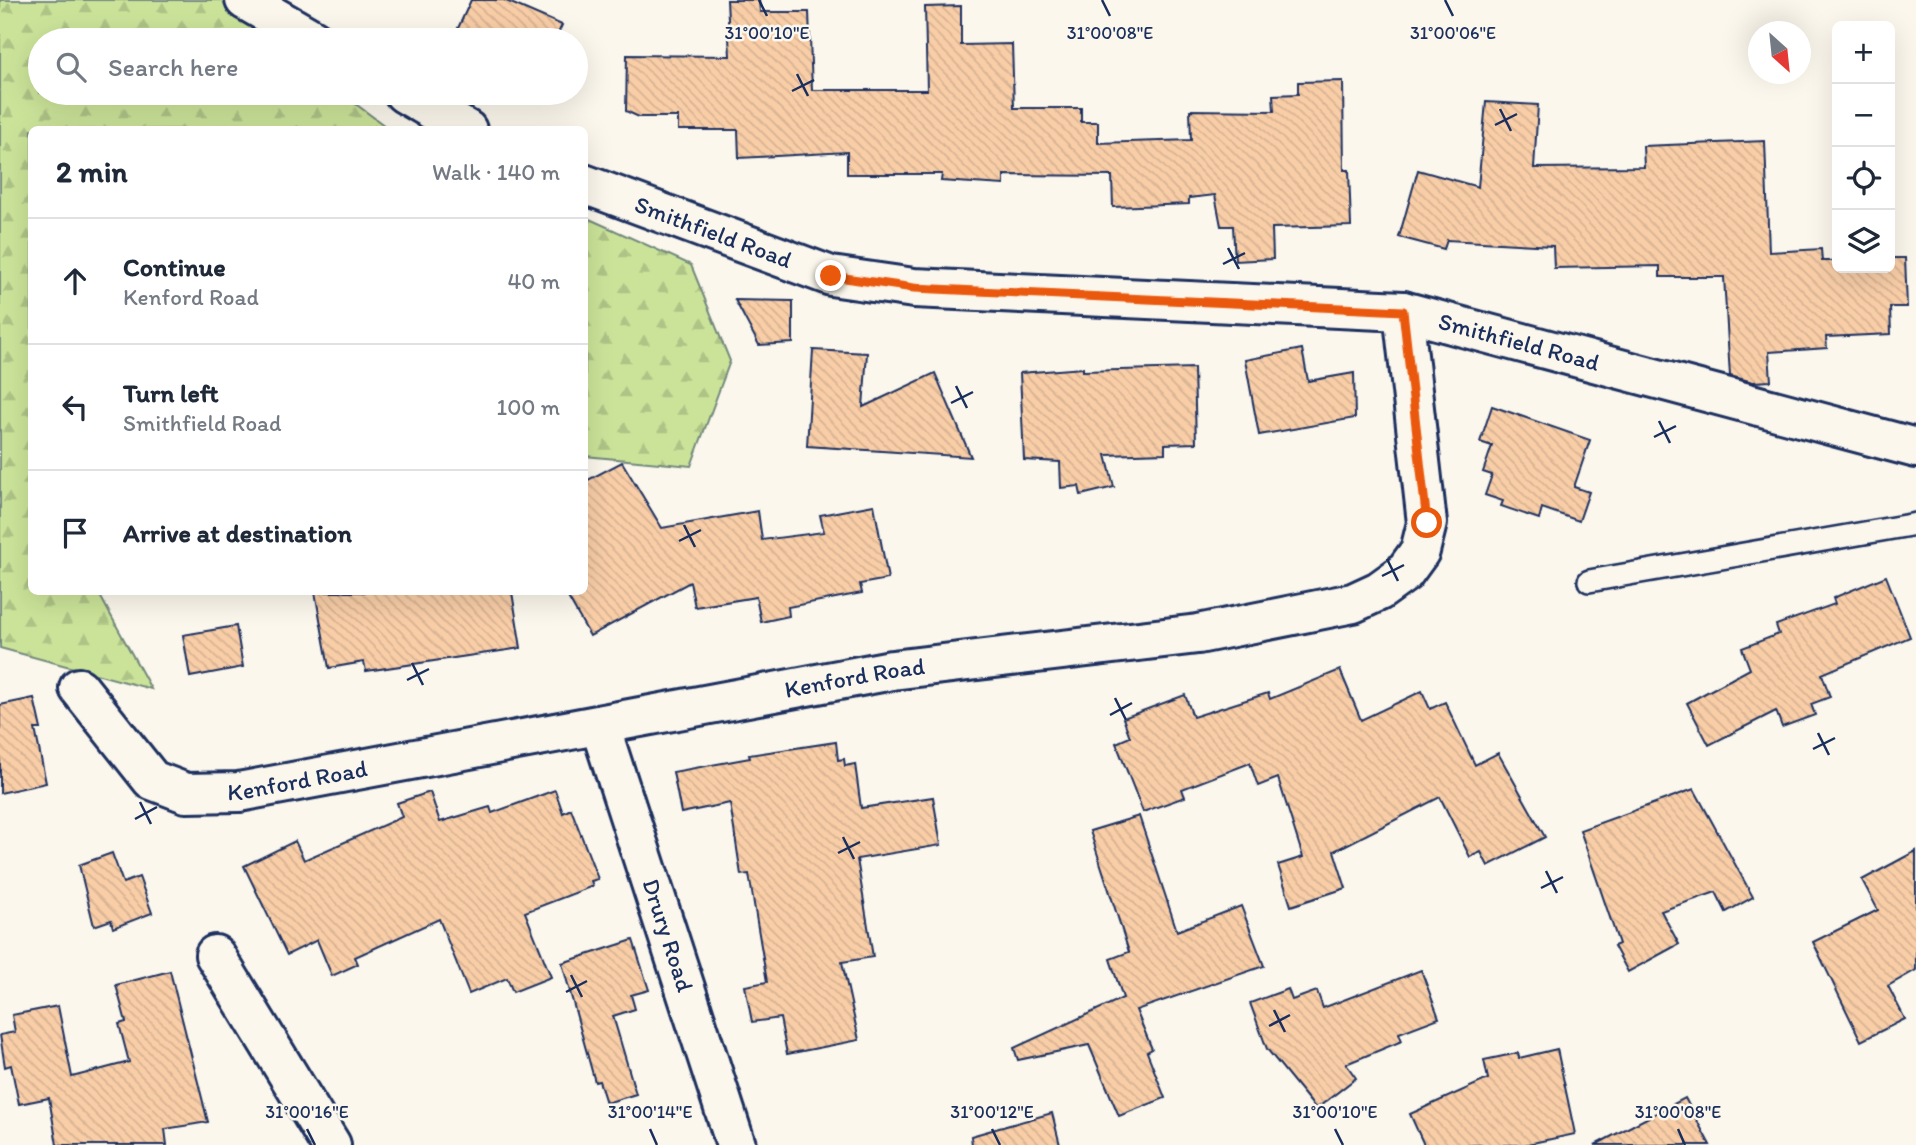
<!DOCTYPE html>
<html lang="en">
<head>
<meta charset="utf-8">
<style>
	body { margin:0; font-family:Itim,sans-serif; background:#f6f6f7; color:#1f2937 }
	.controls { position:absolute; right:21px; top:21px; display:grid; overflow:hidden; border-radius:10px; box-shadow:0 7px 28px #0002 }
	.controls button { width:63px; height:63px; display:grid; place-items:center; padding:0; border:0; border-bottom:2px solid #e0e1e3; background:#fff; color:#1f2937; font:35px sans-serif }
	.compass { position:absolute; left:1748px; top:21px; width:63px; height:63px; border-radius:50%; background:#fff; box-shadow:0 7px 28px #0002; rotate:153deg }
	.stop { position:absolute; width:21px; height:21px; margin:-16px; border:5px solid #ea580c; border-radius:50%; background:#fff }
	.stop.end { background:#ea580c; border-color:#fff; box-shadow:0 2px 7px #0008 }
	.list { margin:0; padding:0; list-style:none }
	h2 { display:flex; justify-content:space-between; align-items:center; height:91px; margin:0; padding:0 28px; font-size:30px }
	h2 small { font-size:23px; font-weight:400; color:#747a83 }
	.list li { display:grid; grid-template-columns:46px 1fr auto; gap:21px; align-items:center; box-sizing:border-box; height:126px; padding:0 28px; border-top:2px solid #e0e1e3 }
	.list b { display:block; font-size:26px; white-space:nowrap }
	.list p { margin:0; font-size:23px; white-space:nowrap; color:#747a83 }
	.list em { font-size:23px; font-style:normal; color:#747a83 }
	.icon { flex:none; width:38px; height:38px; fill:none; stroke:currentColor; stroke-width:2; stroke-linecap:round; stroke-linejoin:round }
	.map { position:relative; flex:none; width:1916px; height:1145px; overflow:hidden }
	.search { position:absolute; background:#fff; box-shadow:0 7px 28px #0002; left:28px; top:28px; width:560px; height:77px; display:flex; align-items:center; gap:18px; box-sizing:border-box; padding:0 24px; border-radius:38px; color:#747a83; font-size:26px }
	.panel { position:absolute; background:#fff; box-shadow:0 7px 28px #0002; left:28px; top:126px; width:560px; height:469px; border-radius:10px }
	.map>svg:first-child { display:block }
	.forest { fill:url(#forest-firs); stroke:#73897c; stroke-width:2 }
	.building { fill:url(#building-back-hatch); stroke:#1b2f5e; stroke-width:2 }
	.lines { fill:none; stroke-linecap:round; stroke-linejoin:round }
	.service-casing { stroke:#1b2f5e; stroke-width:26 }
	.minor-casing { stroke:#1b2f5e; stroke-width:44 }
	.service { stroke:#fbf7ec; stroke-width:21 }
	.minor { stroke:#fbf7ec; stroke-width:38 }
	.route { stroke:#ea580c; stroke-width:9 }
	.ticks { fill:none; stroke:#1b2f5e; stroke-width:2.5 }
	.labels { text-anchor:middle; stroke-width:5; stroke-linejoin:round; paint-order:stroke }
	.street-label { font-size:24px; fill:#1b2f5e; stroke:#fbf7ec }
	.ticks-label { font-size:18px; text-anchor:middle; fill:#1b2f5e; stroke:#fbf7ec; stroke-width:5; stroke-linejoin:round; paint-order:stroke }
</style>
</head>
<body>
<div class="map">
<svg width="1916" height="1145" viewBox="0 0 1916 1145">
	<defs>
		<pattern id="forest-firs" width="22" height="20" patternUnits="userSpaceOnUse" patternTransform="scale(1.75)"><rect width="22" height="20" fill="#cbe399"/><path d="M5 1l3.5 6h-7zM16 11l3.5 6h-7z" fill="#aec386"/></pattern>
		<pattern id="building-back-hatch" width="6" height="6" patternUnits="userSpaceOnUse" patternTransform="scale(1.75)"><rect width="6" height="6" fill="#f9cea7"/><path d="M-1 5l2 2M0 0l6 6M5-1l2 2" fill="none" stroke="#d5b192"/></pattern>
	</defs>
	<rect width="100%" height="100%" fill="#fbf7ec"/>
	<filter id="ink" filterUnits="userSpaceOnUse"><feTurbulence type="fractalNoise" baseFrequency=".0143" numOctaves="2"/><feDisplacementMap in="SourceGraphic" scale="14" xChannelSelector="R" yChannelSelector="G"/><feConvolveMatrix kernelMatrix="1 2 1 2 8 2 1 2 1" color-interpolation-filters="sRGB"/></filter>
	<g filter="url(#ink)">
		<!-- forest -->
		<g class="forest">
			<path d="M0,0H221L273,40H40V93H341L389,129L32,130V592H98L151,689L0,648Z"/>
			<path d="M585,217L691,265L730,361L691,466L585,456Z"/>
		</g>
		<!-- building -->
		<g class="building">
			<path d="M471,0H504L562,25L555,40L453,39Z"/>
			<path d="M727,0H759L760,12H809L812,90H927L925,7L961,6V45L1012,44L1014,108H1081V122H1098V143L1191,140L1190,110L1274,111L1273,95L1298,94V82L1343,81L1344,170H1349L1351,226L1272,228L1273,259L1235,261L1233,226H1221L1215,195L1189,198V204L1113,207L1112,176L1004,175V185L941,181L942,174H847V152L739,158L738,130H678V117H639L626,111L627,55L730,56Z"/>
			<path d="M1486,102L1538,105L1534,168L1644,167L1643,146L1765,141L1769,252L1821,249L1822,261H1837V268H1890V258H1905L1907,307H1890L1891,334L1826,337L1827,348L1769,352L1771,381L1753,382L1730,376L1724,277H1660V266L1554,268L1553,246L1447,240L1444,249L1399,237L1418,170L1478,187Z"/>
			<path d="M735,300L793,301V343L759,345Z"/>
			<path d="M1302,349L1308,381L1354,373L1355,418L1259,435L1245,360Z"/>
			<path d="M813,350L867,353L863,407L935,373L971,457L807,446Z"/>
			<path d="M1083,368V371L1194,368L1196,443L1165,444V453L1106,455L1114,487L1081,495L1079,486L1061,488L1060,462L1024,460L1020,373Z"/>
			<path d="M1492,406L1590,440L1574,487L1589,492L1579,521L1542,508L1539,519L1501,506L1503,501L1485,495L1492,475L1483,472L1492,446L1480,442Z"/>
			<path d="M622,462L662,528L758,511L762,540L824,532L820,515L874,505L888,579L860,584L862,593L788,607L789,616L761,622L756,597L695,607L690,582L590,636L565,592H584V482Z"/>
			<path d="M1886,576L1910,637L1822,674L1830,697L1811,704L1815,715L1782,727L1776,711L1709,745L1687,703L1750,669L1742,648L1779,634L1776,625L1835,604L1833,598Z"/>
			<path d="M315,592H512L521,648L366,671L364,662L329,668Z"/>
			<path d="M236,626L243,667L190,677L183,635Z"/>
			<path d="M1340,670L1361,720L1422,691L1430,709L1445,702L1475,765L1498,753L1545,837L1488,866L1481,852L1470,857L1440,797L1334,851L1346,888L1291,906L1278,865L1303,857L1278,778L1258,786L1250,763L1182,789L1185,797L1143,812L1116,743L1130,737L1123,718L1185,695L1193,717L1268,693L1270,699Z"/>
			<path d="M34,698L41,729H35L46,783L0,793V705Z"/>
			<path d="M836,742L838,760L844,759L845,766L855,764L861,808L933,797L941,845L857,859L873,957L842,962L859,1040L787,1054L780,1018L752,1022L745,986L767,982L749,874L741,875L730,803L681,813L673,772L750,758L749,755Z"/>
			<path d="M1694,789L1753,897L1726,912L1716,892L1661,911L1679,944L1628,972L1614,946L1619,944L1580,830Z"/>
			<path d="M555,790L563,813L571,809L598,879L591,881L593,886L525,912L551,977L513,992L507,978L469,994L439,919L355,957L358,964L332,976L317,940L287,955L244,866L295,841L304,860L402,817L397,803L430,792L440,822L490,807L492,813Z"/>
			<path d="M1139,816L1177,931L1241,906L1264,966L1136,1010L1152,1049L1147,1052L1165,1098L1119,1116L1089,1045L1018,1060L1014,1048L1123,998L1110,959L1129,952L1090,831Z"/>
			<path d="M1916,851V970L1888,986L1905,1019L1861,1041L1813,942L1878,910L1862,880Z"/>
			<path d="M112,853L123,883L139,877L152,913L113,928L111,920L94,926L79,865Z"/>
			<path d="M633,940L649,990L631,995L635,1009L613,1016L636,1094L606,1103L599,1081L595,1082L562,963Z"/>
			<path d="M1421,970L1439,1018L1399,1033L1402,1041L1346,1064L1356,1078L1316,1109L1267,1049L1250,1003L1288,989L1292,1000L1317,991L1323,1008Z"/>
			<path d="M170,971L208,1122L165,1129L167,1145H57L49,1098L19,1104L11,1065L5,1067L0,1035L15,1032L12,1015L58,1006L72,1077L129,1062L119,1024L126,1022L116,985Z"/>
			<path d="M1557,1049L1575,1134L1523,1145H1424L1410,1114L1488,1079L1484,1060L1518,1053L1519,1058Z"/>
			<path d="M1685,1098L1710,1145H1595Z"/>
			<path d="M1052,1113L1060,1145H972L971,1136Z"/>
		</g>
		<g class="lines">
			<defs>
				<path id="service" d="M1589,581L1916,524"/>
				<g id="minor">
					<path d="M245,0L314,40"/>
					<path d="M404,93L467,130"/>
					<path id="s1" d="M584,184L831,276L914,288L1403,311L1916,448"/>
					<path id="s2" d="M79,688L152,780L186,793L239,792L892,670L1198,634L1353,603L1379,591L1404,573L1420,551L1427,523L1403,311"/>
					<path id="s3" d="M600,726L736,1145"/>
					<path d="M215,955L331,1145"/>
				</g>
			</defs>
			<!-- service casing -->
			<use href="#service" class="service-casing"/>
			<!-- minor casing -->
			<use href="#minor" class="minor-casing"/>
			<!-- service -->
			<use href="#service" class="service"/>
			<!-- minor -->
			<use href="#minor" class="minor"/>
		</g>
	</g>
	<g class="lines" filter="url(#ink)">
		<!-- route -->
		<path class="route" d="M831,276L914,288L1403,311L1427,523"/>
	</g>
	<!-- ticks -->
	<path class="ticks" d="M759,0L767,16M1102,0L1110,16M1445,0L1453,16M797,74L808,96M792,91L814,80M1500,109L1511,131M1495,125L1517,114M1228,248L1239,269M1223,264L1245,253M956,386L967,408M951,403L973,392M1659,421L1670,443M1654,437L1676,426M684,525L695,547M679,541L701,530M1387,559L1398,581M1382,576L1404,565M412,663L423,685M407,680L429,669M1115,698L1126,720M1110,715L1132,703M1818,733L1829,755M1813,749L1835,738M140,802L151,824M135,819L157,807M843,837L854,859M838,853L860,842M1546,871L1557,893M1541,888L1563,877M571,975L582,997M566,992L587,981M1274,1010L1285,1032M1269,1026L1290,1015M307,1129L315,1145M650,1129L657,1145M992,1129L1000,1145M1335,1129L1343,1145M1678,1129L1685,1145"/>
	<g class="labels">
		<!-- street labels -->
		<g class="street-label">
			<text dy="8" stroke="none"><textPath href="#s1" startOffset="138">Smithfield Road</textPath></text>
			<text dy="8" stroke="none"><textPath href="#s1" startOffset="957">Smithfield Road</textPath></text>
			<text dy="8" stroke="none"><textPath href="#s2" startOffset="833">Kenford Road</textPath></text>
			<text dy="8" stroke="none"><textPath href="#s2" startOffset="266">Kenford Road</textPath></text>
			<text dy="8" stroke="none"><textPath href="#s3" startOffset="220">Drury Road</textPath></text>
		</g>
	</g>
	<g class="ticks-label">
		<text x="767" y="39">31°00'10"E</text>
		<text x="1110" y="39">31°00'08"E</text>
		<text x="1453" y="39">31°00'06"E</text>
		<text x="307" y="1118">31°00'16"E</text>
		<text x="650" y="1118">31°00'14"E</text>
		<text x="992" y="1118">31°00'12"E</text>
		<text x="1335" y="1118">31°00'10"E</text>
		<text x="1678" y="1118">31°00'08"E</text>
	</g>
</svg>
<div class="controls">
<button>+</button>
<button>−</button>
<button><svg class="icon" aria-label="locate" viewBox="0 0 24 24"><circle cx="12" cy="12" r="6"/><path d="M12 2v4M12 18v4M2 12h4M18 12h4"/></svg></button>
<button><svg class="icon" aria-label="layers" viewBox="0 0 24 24"><path d="M12 4l9 5-9 5-9-5zM3 14l9 5 9-5"/></svg></button>
</div>
<svg class="compass" viewBox="-18 -18 36 36"><path d="M0-13l5 13h-10z" fill="#e53935"/><path d="M0 13l5-13h-10z" fill="#747a83"/></svg>
<div class="stop" style="left:1427px;top:523px"></div>
<div class="stop end" style="left:831px;top:276px"></div>
<div class="search"><svg class="icon" aria-label="search" viewBox="0 0 24 24"><circle cx="10" cy="10" r="6"/><path d="M15 15l6 6"/></svg>Search here</div>
<section class="panel">
<h2>2 min<small>Walk · 140 m</small></h2>
<ul class="list">
<li><svg class="icon" aria-label="ahead" viewBox="0 0 24 24"><path d="M12 20V5M6 11l6-6 6 6"/></svg><div><b>Continue</b><p>Kenford Road</p></div><em>40 m</em></li>
<li><svg class="icon" aria-label="left" viewBox="0 0 24 24"><path d="M17 20v-9H6M10 6l-5 5 5 5"/></svg><div><b>Turn left</b><p>Smithfield Road</p></div><em>100 m</em></li>
<li><svg class="icon" aria-label="arrive" viewBox="0 0 24 24"><path d="M6 21V4h12l-3 4 3 4H6"/></svg><div><b>Arrive at destination</b></div></li>
</ul>
</section>
</div>
</body>
</html>
